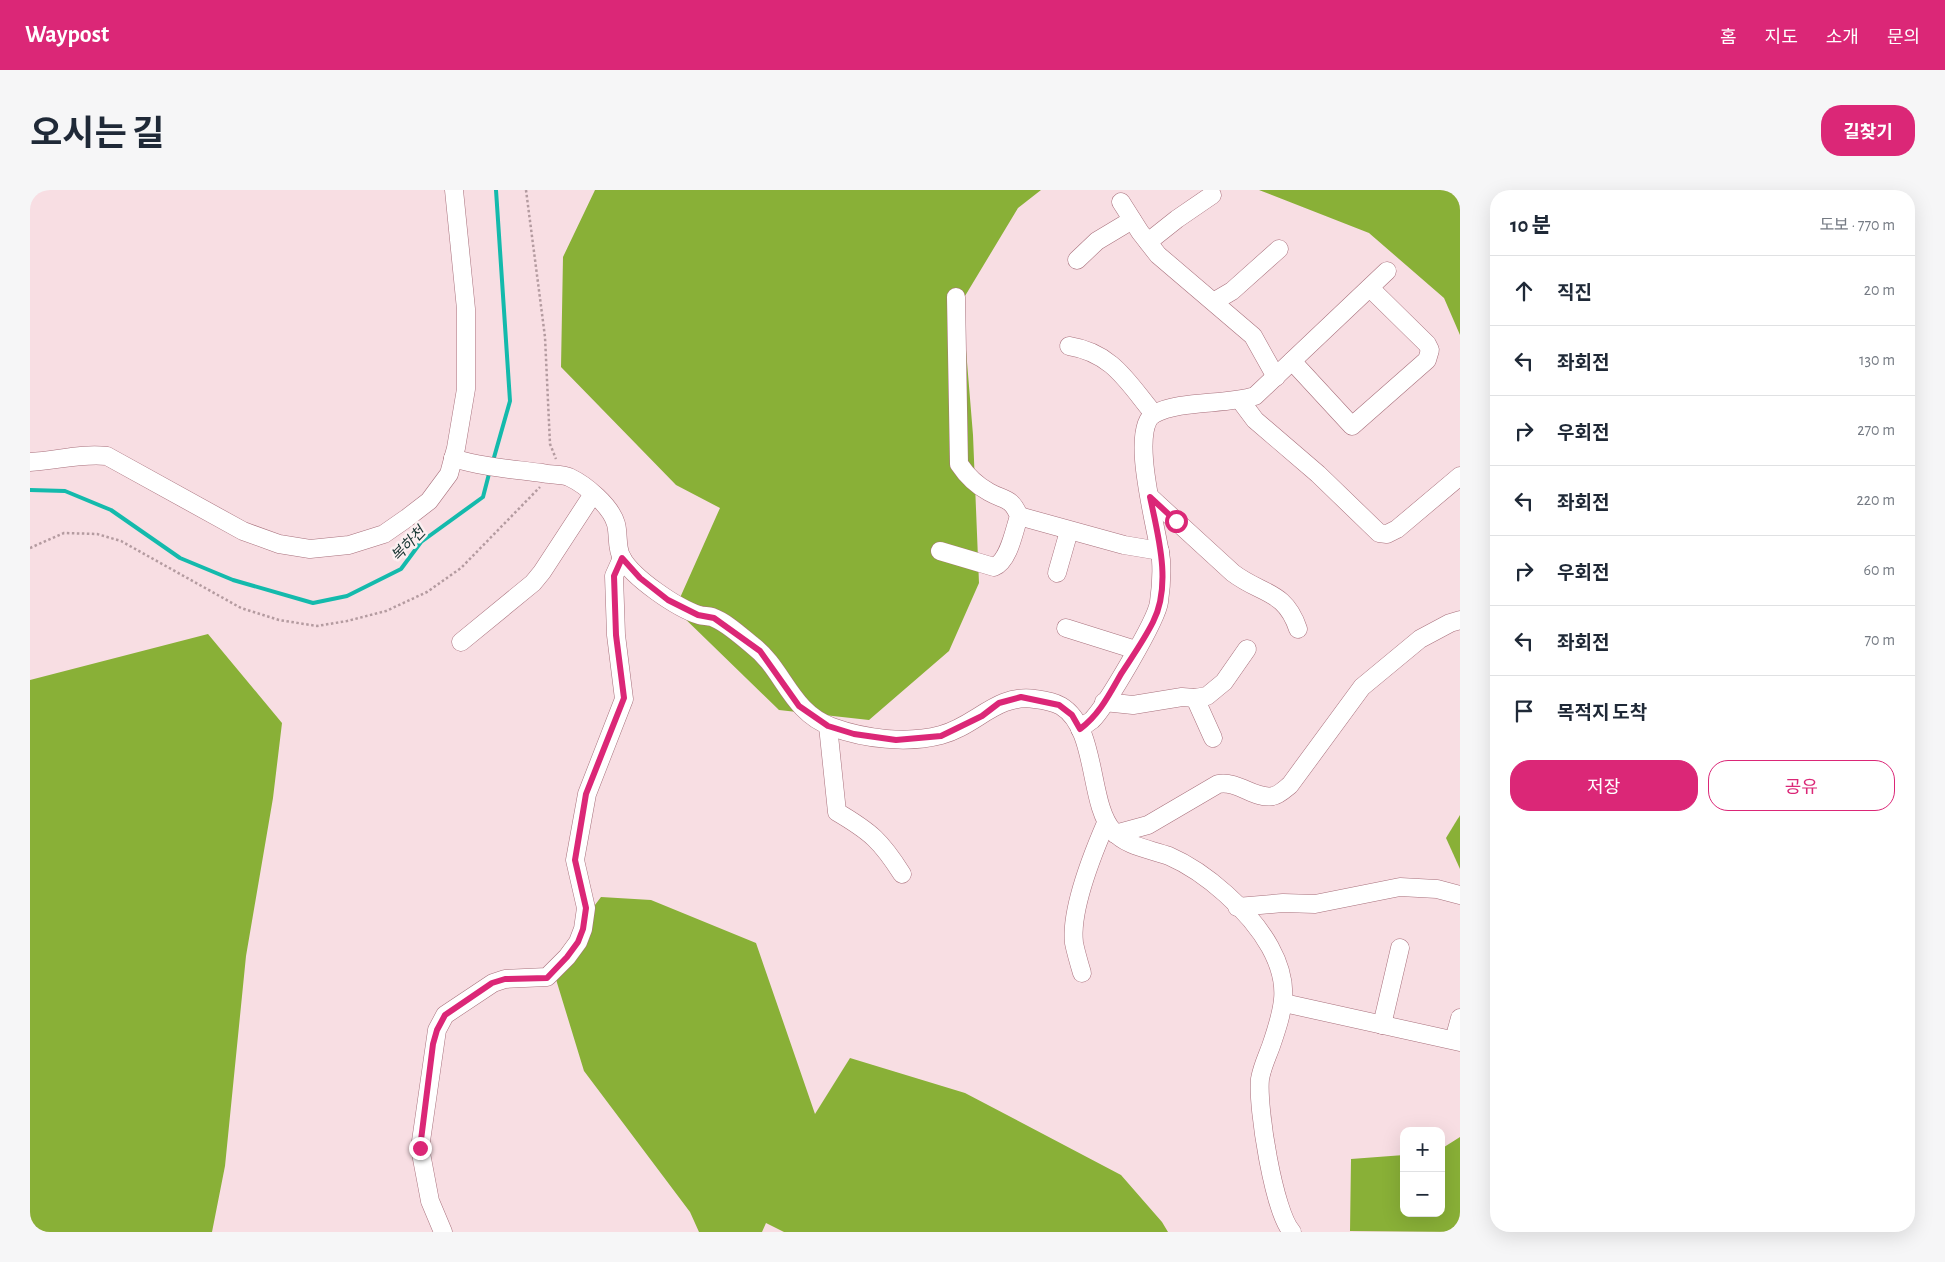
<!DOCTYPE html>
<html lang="ko">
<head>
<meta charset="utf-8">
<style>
	body { margin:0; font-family:"Alegreya Sans","Noto Sans KR",sans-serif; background:#f6f6f7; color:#1f2937 }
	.controls { position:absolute; right:15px; bottom:15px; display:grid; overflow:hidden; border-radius:10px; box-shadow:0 5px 20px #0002 }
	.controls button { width:45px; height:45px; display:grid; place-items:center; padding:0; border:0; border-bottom:1px solid #e0e1e3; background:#fff; color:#1f2937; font:25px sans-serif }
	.stop { position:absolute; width:15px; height:15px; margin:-11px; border:4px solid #db2777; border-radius:50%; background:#fff }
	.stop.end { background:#db2777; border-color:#fff; box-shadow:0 1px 5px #0008 }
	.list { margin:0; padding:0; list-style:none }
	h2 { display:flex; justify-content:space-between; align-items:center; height:65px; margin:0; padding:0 20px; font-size:21px }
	h2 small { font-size:16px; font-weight:400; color:#747a83 }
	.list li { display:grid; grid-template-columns:32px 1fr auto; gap:15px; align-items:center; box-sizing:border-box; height:70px; padding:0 20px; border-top:1px solid #e0e1e3 }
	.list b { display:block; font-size:19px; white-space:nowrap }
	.list em { font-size:16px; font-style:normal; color:#747a83 }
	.actions { display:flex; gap:10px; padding:15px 20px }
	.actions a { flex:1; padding:11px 0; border:1px solid #db2777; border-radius:20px; text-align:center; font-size:18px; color:#db2777 }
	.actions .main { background:#db2777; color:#fff }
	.icon { flex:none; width:28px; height:28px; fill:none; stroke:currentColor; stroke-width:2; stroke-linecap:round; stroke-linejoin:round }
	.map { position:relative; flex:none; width:1430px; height:1042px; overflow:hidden; border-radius:20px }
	header { display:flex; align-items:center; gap:30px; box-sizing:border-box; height:70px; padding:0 25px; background:#db2777; color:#fff }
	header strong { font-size:24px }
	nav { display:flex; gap:28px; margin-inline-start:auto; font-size:18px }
	.intro { display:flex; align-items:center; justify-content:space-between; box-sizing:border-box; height:120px; padding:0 30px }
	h1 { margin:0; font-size:35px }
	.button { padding:12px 22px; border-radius:20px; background:#db2777; color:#fff; font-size:18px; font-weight:700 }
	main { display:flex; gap:30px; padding:0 30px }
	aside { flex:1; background:#fff; border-radius:20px; box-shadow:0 5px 20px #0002 }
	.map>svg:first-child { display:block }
	.forest { fill:#89b037 }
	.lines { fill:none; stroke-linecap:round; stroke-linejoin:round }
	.stream { stroke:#14baac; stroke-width:4 }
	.minor-casing { stroke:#a8707c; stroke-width:19 }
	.path { stroke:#b49ba0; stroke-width:2.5; stroke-dasharray:2.5 2.5; stroke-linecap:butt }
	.minor { stroke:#fff; stroke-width:18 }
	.route { stroke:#db2777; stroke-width:6 }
	.labels { text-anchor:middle; stroke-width:5; stroke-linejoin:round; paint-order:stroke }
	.water-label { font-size:15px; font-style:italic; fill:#153330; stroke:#fceff1 }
</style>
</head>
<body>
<header>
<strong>Waypost</strong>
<nav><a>홈</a><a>지도</a><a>소개</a><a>문의</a></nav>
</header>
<div class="intro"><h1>오시는 길</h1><a class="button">길찾기</a></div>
<main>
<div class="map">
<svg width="1430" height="1042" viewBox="0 0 1430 1042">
	<rect width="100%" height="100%" fill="#f8dee3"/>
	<!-- forest -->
	<g class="forest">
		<path d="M565,0H1011L988,18L932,111L943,245L949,393L919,461L839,530L749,520L645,419L690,318L646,295L531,177L533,67Z"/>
		<path d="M1229,0H1430V145L1414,108L1339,43Z"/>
		<path d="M178,444L252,533L243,608L216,766L195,976L182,1042H6L0,1034V490Z"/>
		<path d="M1430,625V679L1416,648Z"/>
		<path d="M571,707L621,710L726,753L785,924L820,868L935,903L1091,985L1132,1032L1138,1042H754L736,1033L732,1042H669L660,1022L554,881L521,773Z"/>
		<path d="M1430,947V1042L1320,1041L1321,969L1374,965V1023H1411V959Z"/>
	</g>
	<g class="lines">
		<!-- stream -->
		<g class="stream">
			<path d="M463,271L480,211L466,0"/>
			<path d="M0,300L35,301L81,320L150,368L203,390L283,413L317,406L371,379L391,352L453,307L460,280"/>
		</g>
		<defs>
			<g id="minor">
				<path d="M1091,12L1110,42L1128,65L1223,146L1246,187"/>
				<path d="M1118,52L1147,29L1182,5"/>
				<path d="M1047,70L1067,51L1102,30"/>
				<path d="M1185,111L1202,101L1249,59"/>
				<path d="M1039,156C1083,163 1098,193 1124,224"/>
				<path d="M1262,171L1322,236L1397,170L1400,160L1397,154L1340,98"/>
				<path d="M1210,210L1225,230L1288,284L1349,343L1357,344L1367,339L1430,286"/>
				<path d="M423,268C452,277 482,279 512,283C520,285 532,284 539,287C556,295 581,316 586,334C589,345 586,358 592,368C603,388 647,418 669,425C673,426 678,426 682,427C696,432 711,446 722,455C754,479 760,522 802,537C835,549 877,554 911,545C946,536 967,503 1005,509C1013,510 1024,512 1031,516C1068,538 1058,614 1083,641C1097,657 1120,659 1139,666C1176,682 1220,721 1240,757C1261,795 1254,818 1241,856C1237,867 1232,877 1230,889C1227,917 1244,1023 1262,1042"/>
				<path d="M0,272C26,271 50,263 77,266L213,341L249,354L280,359L319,355L354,344L377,328L399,311L419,284L426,258L436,199V119L424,0"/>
				<path d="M1120,307L1203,383C1232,405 1255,400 1268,439"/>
				<path d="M989,326L1094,355L1130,361"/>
				<path d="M910,361L964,377C979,371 984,341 989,326C981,307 975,311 959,302C946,295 937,286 929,274L926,107"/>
				<path d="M1027,383L1039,341"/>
				<path d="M1036,438L1106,460"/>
				<path d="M431,452L503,393L512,382L563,304"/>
				<path d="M1165,508L1183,548"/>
				<path d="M1074,512L1103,515L1152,507L1165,508L1177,506L1194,492L1217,459"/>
				<path d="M798,536L807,622C841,642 851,651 872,684"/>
				<path d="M1050,539C1053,536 1058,533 1062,530C1075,517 1127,430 1129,412C1131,398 1132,384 1131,370C1128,342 1098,239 1124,224C1149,210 1196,215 1225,206L1357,81"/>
				<path d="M1085,644L1118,635L1188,594C1208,590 1225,610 1243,606C1249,605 1255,599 1260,595L1332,497L1390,449L1420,433L1430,430"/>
				<path d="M1207,717L1253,713L1285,714L1370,697L1407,699L1430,705"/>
				<path d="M1052,783C1049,773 1046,763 1044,753C1040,719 1063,663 1076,633"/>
				<path d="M1254,813L1430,852"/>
				<path d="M1352,835L1370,758"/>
				<path d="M1424,850L1430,828"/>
				<path d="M413,1042L400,1011L390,958L407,840L415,825L463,793L475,789L517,787L537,767L548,752L553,739L556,718L545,670L557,604L594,509L586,445L584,386L592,368"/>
			</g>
		</defs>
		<!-- minor casing -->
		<use href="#minor" class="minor-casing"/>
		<!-- path -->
		<g class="path">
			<path d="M496,0L515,147L520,254L526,269"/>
			<path d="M0,358L34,343L67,344L91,351L211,418L249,430L287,436L317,431L356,421L397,402L431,378L510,297"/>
		</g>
		<!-- minor -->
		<use href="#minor" class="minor"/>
	</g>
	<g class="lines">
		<!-- route -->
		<path class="route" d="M390,958L403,854L407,840L415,825L462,793L475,789L517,788L537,767L548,752L553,739L556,718L545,670L556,604L594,508L586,445L584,386L592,368L610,388L638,410L668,425L684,428L730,461L769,516L798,536L824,544L866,550L911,546L952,526L969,513L991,507L1029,515L1042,525L1050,539C1069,525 1079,505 1091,484C1102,467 1114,450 1123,432C1142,395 1128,345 1120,307L1146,331"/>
	</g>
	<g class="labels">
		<!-- water labels -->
		<g class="water-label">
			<text transform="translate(378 354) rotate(-46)" y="5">복하천</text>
		</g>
	</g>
</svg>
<div class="controls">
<button>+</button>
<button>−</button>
</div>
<div class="stop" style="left:1146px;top:331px"></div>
<div class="stop end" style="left:390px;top:958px"></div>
</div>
<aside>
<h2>10 분<small>도보 · 770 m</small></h2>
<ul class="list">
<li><svg class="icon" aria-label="ahead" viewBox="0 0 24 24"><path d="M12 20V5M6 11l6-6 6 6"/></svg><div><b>직진</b></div><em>20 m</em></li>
<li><svg class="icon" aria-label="left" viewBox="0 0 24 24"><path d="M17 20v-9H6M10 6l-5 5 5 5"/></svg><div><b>좌회전</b></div><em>130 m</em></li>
<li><svg class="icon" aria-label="right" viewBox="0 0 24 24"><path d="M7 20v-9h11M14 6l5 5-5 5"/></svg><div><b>우회전</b></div><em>270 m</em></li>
<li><svg class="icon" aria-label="left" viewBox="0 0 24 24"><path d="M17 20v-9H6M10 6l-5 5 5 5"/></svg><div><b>좌회전</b></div><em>220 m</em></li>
<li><svg class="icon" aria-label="right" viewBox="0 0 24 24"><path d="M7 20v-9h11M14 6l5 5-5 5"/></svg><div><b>우회전</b></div><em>60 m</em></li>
<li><svg class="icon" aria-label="left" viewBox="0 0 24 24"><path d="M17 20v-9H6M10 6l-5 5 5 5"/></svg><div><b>좌회전</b></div><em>70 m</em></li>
<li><svg class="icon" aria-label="arrive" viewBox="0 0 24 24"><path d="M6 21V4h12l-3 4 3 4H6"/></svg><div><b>목적지 도착</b></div></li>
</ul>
<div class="actions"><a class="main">저장</a><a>공유</a></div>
</aside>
</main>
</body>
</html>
